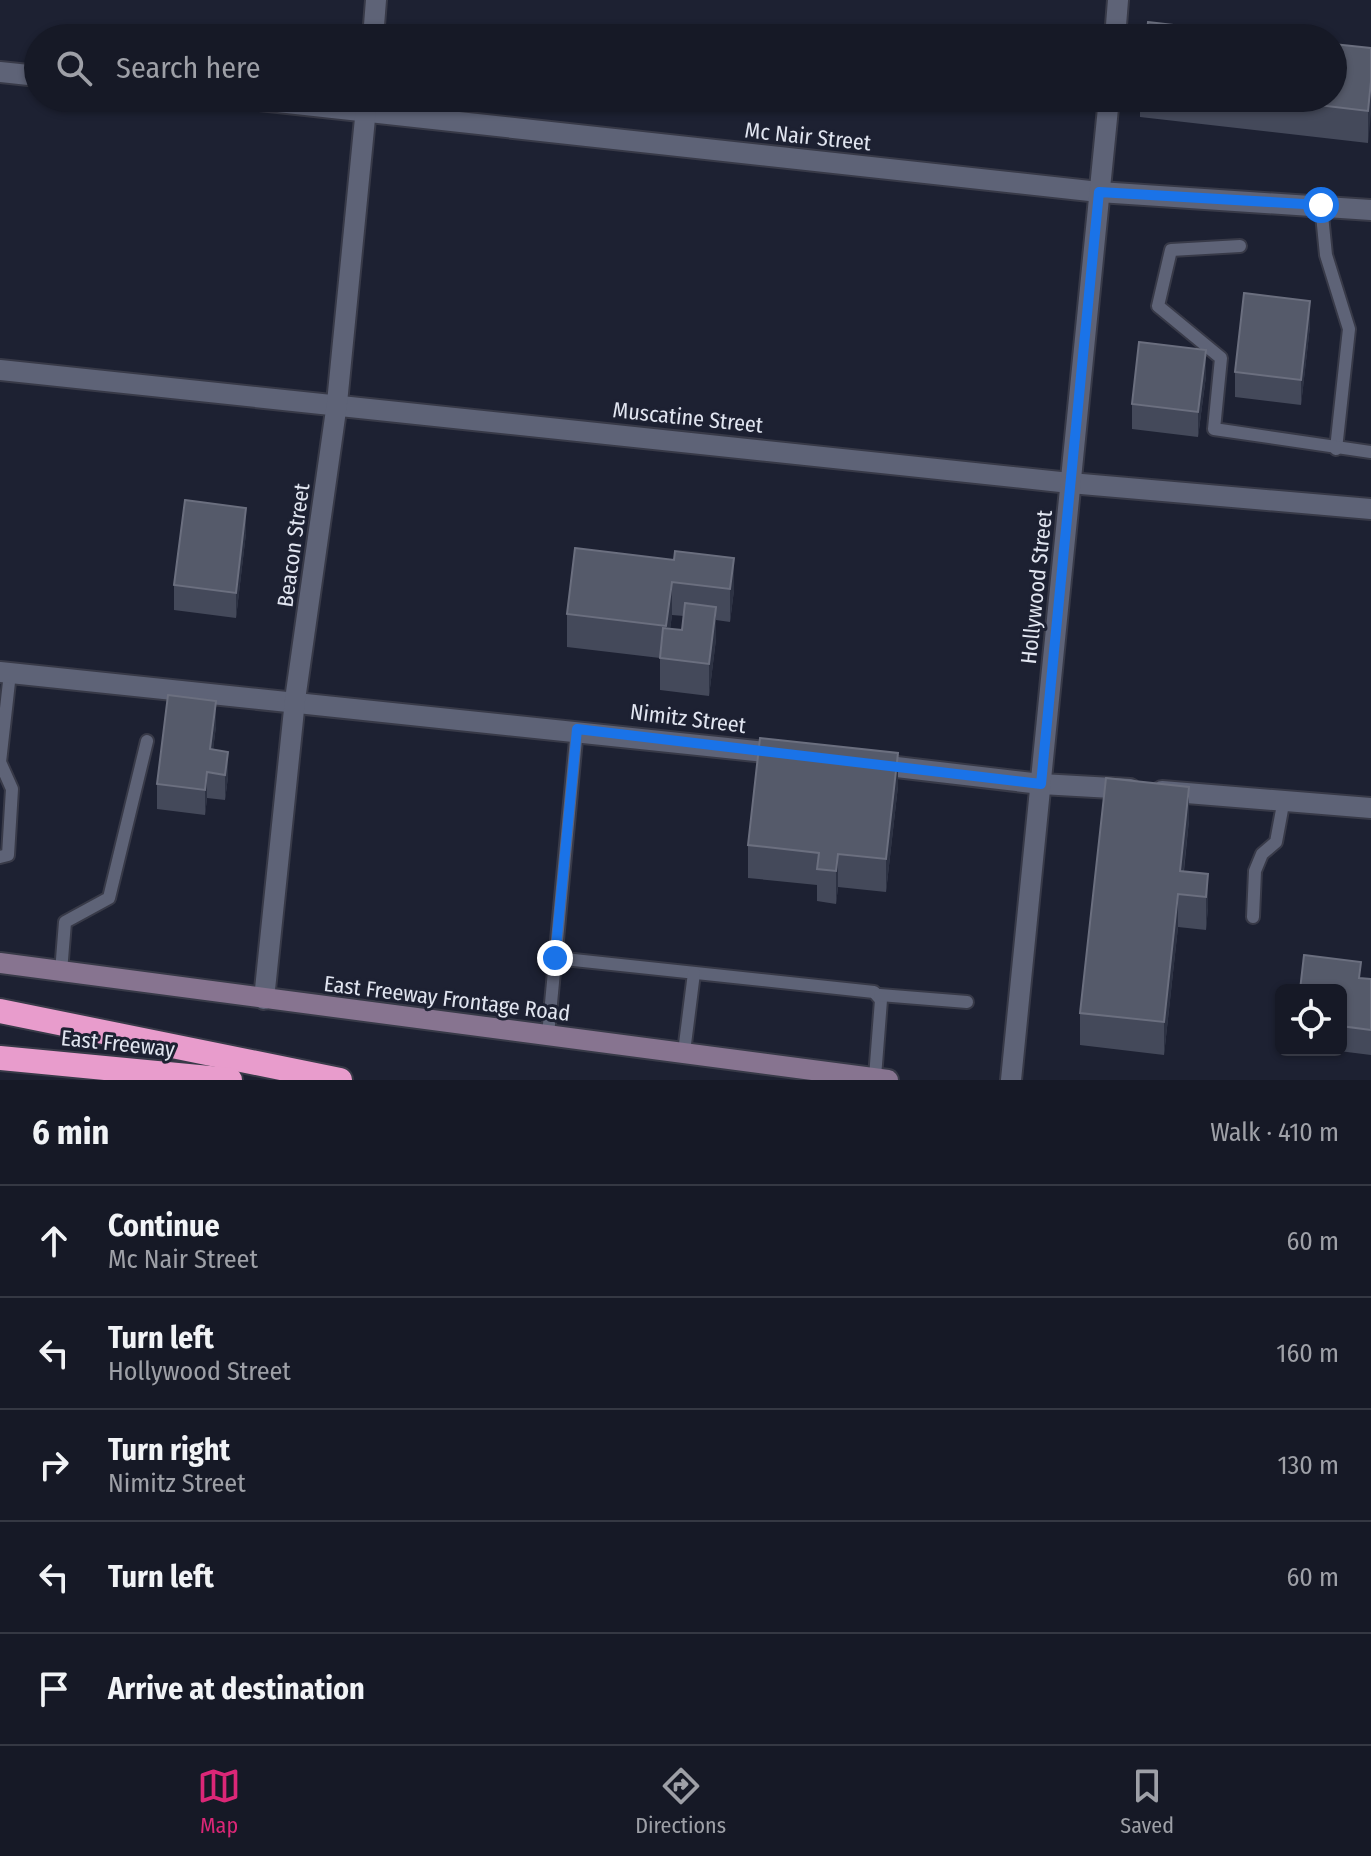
<!DOCTYPE html>
<html lang="en">
<head>
<meta charset="utf-8">
<style>
	body { margin:0; font-family:"Fira Sans Condensed",sans-serif; background:#232632; color:#f1f3f6 }
	.controls { position:absolute; right:24px; bottom:24px; display:grid; overflow:hidden; border-radius:12px; box-shadow:0 2px 6px #0004 }
	.controls button { width:72px; height:72px; display:grid; place-items:center; padding:0; border:0; border-bottom:2px solid #353843; background:#161926; color:#f1f3f6; font:40px sans-serif }
	.stop { position:absolute; width:24px; height:24px; margin:-18px; border:6px solid #1a73e8; border-radius:50%; background:#fff }
	.stop.end { background:#1a73e8; border-color:#fff; box-shadow:0 2px 8px #0008 }
	.list { margin:0; padding:0; list-style:none }
	h2 { display:flex; justify-content:space-between; align-items:center; height:104px; margin:0; padding:0 32px; font-size:34px }
	h2 small { font-size:26px; font-weight:400; color:#9ea0a7 }
	.list li { display:grid; grid-template-columns:52px 1fr auto; gap:24px; align-items:center; box-sizing:border-box; height:112px; padding:0 32px; border-top:2px solid #353843 }
	.list b { display:block; font-size:30px; white-space:nowrap }
	.list p { margin:0; font-size:26px; white-space:nowrap; color:#9ea0a7 }
	.list em { font-size:26px; font-style:normal; color:#9ea0a7 }
	.icon { flex:none; width:44px; height:44px; fill:none; stroke:currentColor; stroke-width:2; stroke-linecap:round; stroke-linejoin:round }
	.map { position:relative; flex:none; width:1371px; height:1080px; overflow:hidden }
	.search { position:absolute; background:#161926; box-shadow:0 2px 6px #0004; left:24px; right:24px; top:24px; height:88px; display:flex; align-items:center; gap:20px; box-sizing:border-box; padding:0 28px; border-radius:44px; color:#9ea0a7; font-size:30px }
	.sheet { height:664px; background:#161926 }
	nav { display:flex; justify-content:space-around; align-items:center; box-sizing:border-box; height:112px; border-top:2px solid #353843; background:#161926; font-size:22px; color:#9ea0a7 }
	nav a { display:grid; justify-items:center; gap:4px }
	nav .on { color:#db2777 }
	.map>svg:first-child { display:block }
	.lines { fill:none; stroke-linecap:round; stroke-linejoin:round }
	.lane-casing { stroke:#383a48; stroke-width:16 }
	.street-casing { stroke:#383a48; stroke-width:24 }
	.secondary-casing { stroke:#383a48; stroke-width:24 }
	.highway-casing { stroke:#383a48; stroke-width:28 }
	.lane { stroke:#5e6377; stroke-width:12 }
	.street { stroke:#5e6377; stroke-width:20 }
	.secondary { stroke:#877490; stroke-width:20 }
	.highway { stroke:#e89ccc; stroke-width:24 }
	.wall { fill:#44495a; fill-rule:evenodd }
	.shaded-wall { fill:#2d3243 }
	.building { fill:#555a6a; stroke:#6b6f7f; stroke-width:2 }
	.route { stroke:#1a73e8; stroke-width:10 }
	.labels { text-anchor:middle; stroke-width:6; stroke-linejoin:round; paint-order:stroke }
	.street-label { font-size:22px; fill:#e1e5f0; stroke:#1d2132 }
</style>
</head>
<body>
<div class="map">
<svg width="1371" height="1080" viewBox="0 0 1371 1080">
	<rect width="100%" height="100%" fill="#1d2132"/>
	<g class="lines">
		<defs>
			<g id="lane">
				<path d="M1321,205L1326,255L1349,329L1336,449"/>
				<path d="M1240,246L1171,250L1158,306L1221,358L1214,429L1371,452"/>
				<path d="M0,857L8,855L12,789L0,762L10,673"/>
				<path d="M1253,917L1255,871L1262,854L1276,842L1284,799"/>
				<path d="M555,958L874,992L881,1000L875,1077"/>
				<path d="M61,972L65,922L109,898L147,741"/>
				<path d="M880,995L967,1002"/>
				<path d="M548,1035L577,729"/>
				<path d="M684,1052L694,973"/>
			</g>
			<g id="street">
				<path d="M373,38L376,0"/>
				<path d="M1115,38L1118,0"/>
				<path d="M0,72L38,76"/>
				<path d="M240,98L1099,192L1371,210"/>
				<path d="M0,370L1070,483L1371,509"/>
				<path d="M0,672L784,754"/>
				<path d="M871,764L1041,784L1130,789"/>
				<path d="M1162,791L1371,808"/>
				<path d="M264,999L295,700L337,403L367,98"/>
				<path d="M1011,1080L1109,98"/>
			</g>
			<path id="secondary" d="M0,963L888,1080"/>
			<g id="highway">
				<path d="M0,1011L340,1080"/>
				<path d="M0,1058L230,1080"/>
			</g>
		</defs>
		<!-- lane casing -->
		<use href="#lane" class="lane-casing"/>
		<!-- street casing -->
		<use href="#street" class="street-casing"/>
		<!-- secondary casing -->
		<use href="#secondary" class="secondary-casing"/>
		<!-- highway casing -->
		<use href="#highway" class="highway-casing"/>
		<!-- lane -->
		<use href="#lane" class="lane"/>
		<!-- street -->
		<use href="#street" class="street"/>
		<!-- secondary -->
		<use href="#secondary" class="secondary"/>
		<!-- highway -->
		<use href="#highway" class="highway"/>
	</g>
	<!-- wall -->
	<g class="wall">
		<path d="M1371,48L1368,143L1140,117V98H1333Z"/>
		<path d="M1310,326L1301,405L1235,397V372Z"/>
		<path d="M1206,376L1198,437L1132,429V404Z"/>
		<path d="M246,533L236,618L174,610V585Z"/>
		<path d="M575,548L734,590L730,622L716,620V639L709,696L660,690V658L567,647V614ZM672,615L684,616L682,630L670,629Z"/>
		<path d="M216,726L213,750L228,777L225,800L207,798L205,815L157,809V784Z"/>
		<path d="M898,786L886,892L838,887L836,904L817,901V885L748,878V845Z"/>
		<path d="M1189,820L1184,871L1208,874V907L1206,930L1178,927L1164,1055L1080,1045V1013Z"/>
		<path d="M1361,978L1371,979V1055L1331,1050H1341V990Z"/>
	</g>
	<!-- shaded-wall -->
	<g class="shaded-wall">
		<path d="M1371,81V114L1368,143V111Z"/>
		<path d="M1310,301V326L1301,405V380Z"/>
		<path d="M1206,350V376L1198,437V412Z"/>
		<path d="M246,508V533L236,618V593Z"/>
		<path d="M734,558V590L730,622V589Z"/>
		<path d="M672,582V615L666,659V626Z"/>
		<path d="M716,607V639L709,696V664Z"/>
		<path d="M216,701V726L210,774V749Z"/>
		<path d="M228,752V777L225,800V775Z"/>
		<path d="M898,753V786L886,892V859Z"/>
		<path d="M207,772V798L205,815V790Z"/>
		<path d="M1189,787V820L1181,894L1180,871Z"/>
		<path d="M838,854V887L836,904V871Z"/>
		<path d="M1208,874V907L1206,930V897Z"/>
		<path d="M1178,894V927L1164,1055V1022Z"/>
	</g>
	<!-- building -->
	<g class="building">
		<path d="M1148,22L1284,38H1146Z"/>
		<path d="M1333,44L1371,48V81L1368,111L1259,98H1333Z"/>
		<path d="M1244,293L1310,301L1301,380L1235,372Z"/>
		<path d="M1139,342L1206,350L1198,412L1132,404Z"/>
		<path d="M185,500L246,508L236,593L174,585Z"/>
		<path d="M575,548L674,560L675,551L734,558L730,589L672,582L666,626L567,614Z"/>
		<path d="M685,603L716,607L709,664L660,658L663,628L682,630Z"/>
		<path d="M168,695L216,701L210,749L228,752L225,775L207,772L205,790L157,784Z"/>
		<path d="M760,738L898,753L886,859L838,854L836,871L817,869L819,853L748,845Z"/>
		<path d="M1106,778L1189,787L1180,871L1208,874L1206,897L1178,894L1164,1022L1080,1013Z"/>
		<path d="M1304,955L1361,962L1359,978L1371,979V1030L1341,1026V990H1300Z"/>
	</g>
	<g class="lines">
		<!-- route -->
		<path class="route" d="M555,958L577,729L1041,784L1099,192L1321,205"/>
	</g>
	<g class="labels">
		<!-- street labels -->
		<g class="street-label">
			<text transform="translate(808 136) rotate(6)" y="8">Mc Nair Street</text>
			<text transform="translate(688 417) rotate(6)" y="8">Muscatine Street</text>
			<text transform="translate(293 545) rotate(-82)" y="8">Beacon Street</text>
			<text transform="translate(1036 587) rotate(-84)" y="8">Hollywood Street</text>
			<text transform="translate(688 718) rotate(7)" y="8">Nimitz Street</text>
			<text transform="translate(447 998) rotate(7)" y="8">East Freeway Frontage Road</text>
			<text transform="translate(118 1043) rotate(6)" y="8">East Freeway</text>
		</g>
	</g>
</svg>
<div class="controls">
<button><svg class="icon" aria-label="locate" viewBox="0 0 24 24"><circle cx="12" cy="12" r="6"/><path d="M12 2v4M12 18v4M2 12h4M18 12h4"/></svg></button>
</div>
<div class="stop" style="left:1321px;top:205px"></div>
<div class="stop end" style="left:555px;top:958px"></div>
<div class="search"><svg class="icon" aria-label="search" viewBox="0 0 24 24"><circle cx="10" cy="10" r="6"/><path d="M15 15l6 6"/></svg>Search here</div>
</div>
<section class="sheet">
<h2>6 min<small>Walk · 410 m</small></h2>
<ul class="list">
<li><svg class="icon" aria-label="ahead" viewBox="0 0 24 24"><path d="M12 20V5M6 11l6-6 6 6"/></svg><div><b>Continue</b><p>Mc Nair Street</p></div><em>60 m</em></li>
<li><svg class="icon" aria-label="left" viewBox="0 0 24 24"><path d="M17 20v-9H6M10 6l-5 5 5 5"/></svg><div><b>Turn left</b><p>Hollywood Street</p></div><em>160 m</em></li>
<li><svg class="icon" aria-label="right" viewBox="0 0 24 24"><path d="M7 20v-9h11M14 6l5 5-5 5"/></svg><div><b>Turn right</b><p>Nimitz Street</p></div><em>130 m</em></li>
<li><svg class="icon" aria-label="left" viewBox="0 0 24 24"><path d="M17 20v-9H6M10 6l-5 5 5 5"/></svg><div><b>Turn left</b></div><em>60 m</em></li>
<li><svg class="icon" aria-label="arrive" viewBox="0 0 24 24"><path d="M6 21V4h12l-3 4 3 4H6"/></svg><div><b>Arrive at destination</b></div></li>
</ul>
</section>
<nav>
<a class="on"><svg class="icon" aria-label="map" viewBox="0 0 24 24"><path d="M3 6l6-2 6 2 6-2v14l-6 2-6-2-6 2zM9 4v14M15 6v14"/></svg>Map</a>
<a><svg class="icon" aria-label="directions" viewBox="0 0 24 24"><path d="M12 3l9 9-9 9-9-9zM9 14v-3h6M13 9l2 2-2 2"/></svg>Directions</a>
<a><svg class="icon" aria-label="saved" viewBox="0 0 24 24"><path d="M7 4h10v16l-5-4-5 4z"/></svg>Saved</a>
</nav>
</body>
</html>
